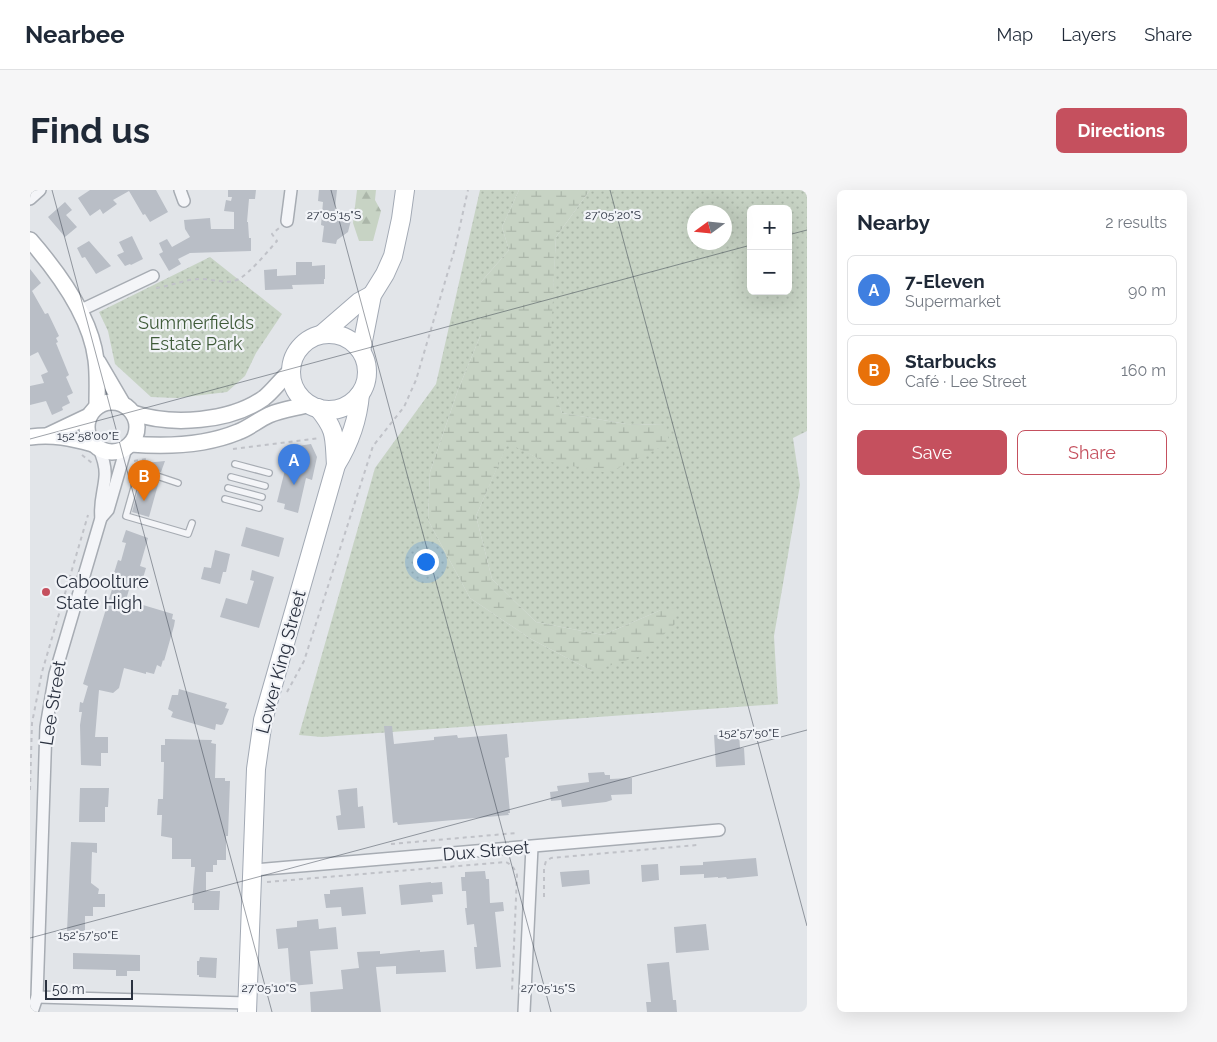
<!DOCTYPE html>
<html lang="en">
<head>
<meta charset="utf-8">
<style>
	body { margin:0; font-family:Raleway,sans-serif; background:#f6f6f7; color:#1f2937 }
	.controls { position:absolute; right:15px; top:15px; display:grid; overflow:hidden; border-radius:8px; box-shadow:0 5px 20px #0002 }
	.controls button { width:45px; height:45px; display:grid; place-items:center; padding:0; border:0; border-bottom:1px solid #e0e1e3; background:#fff; color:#1f2937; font:25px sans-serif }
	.compass { position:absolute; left:657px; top:15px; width:45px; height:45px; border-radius:50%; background:#fff; box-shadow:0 5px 20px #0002; rotate:255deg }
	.scale { position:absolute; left:15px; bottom:12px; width:88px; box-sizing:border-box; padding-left:5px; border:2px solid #2b3240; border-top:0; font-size:14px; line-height:18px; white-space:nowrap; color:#2b3240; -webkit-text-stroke:4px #f1f3f7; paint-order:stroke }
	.you { position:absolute; left:395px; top:371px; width:18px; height:18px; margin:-12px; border:4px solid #fff; border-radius:50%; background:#1a73e8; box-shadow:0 0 0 8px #1a73e833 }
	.badge { display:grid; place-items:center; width:32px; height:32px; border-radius:50%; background:#c5505e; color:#fff; font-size:16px; font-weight:700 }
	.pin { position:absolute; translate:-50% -41px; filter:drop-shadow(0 1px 2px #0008) }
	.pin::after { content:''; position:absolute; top:26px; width:18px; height:15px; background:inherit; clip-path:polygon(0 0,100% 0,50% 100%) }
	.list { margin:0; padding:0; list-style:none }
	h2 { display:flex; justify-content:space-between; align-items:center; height:65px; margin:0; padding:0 20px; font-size:21px }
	h2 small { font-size:16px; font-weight:400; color:#747a83 }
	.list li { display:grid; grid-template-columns:32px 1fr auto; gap:15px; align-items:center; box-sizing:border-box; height:70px; margin:0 10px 10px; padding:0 10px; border:1px solid #e0e1e3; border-radius:8px }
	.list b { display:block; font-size:19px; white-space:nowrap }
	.list p { margin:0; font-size:16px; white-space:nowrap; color:#747a83 }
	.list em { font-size:16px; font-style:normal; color:#747a83 }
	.actions { display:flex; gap:10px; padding:15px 20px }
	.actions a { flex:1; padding:11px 0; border:1px solid #c5505e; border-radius:8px; text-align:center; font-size:18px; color:#c5505e }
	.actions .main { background:#c5505e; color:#fff }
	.map { position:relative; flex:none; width:777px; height:822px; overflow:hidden; border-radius:8px }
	header { display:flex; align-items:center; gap:30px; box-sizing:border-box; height:70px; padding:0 25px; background:#fff; border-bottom:1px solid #e0e1e3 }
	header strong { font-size:24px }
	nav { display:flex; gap:28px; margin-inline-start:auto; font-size:18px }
	.intro { display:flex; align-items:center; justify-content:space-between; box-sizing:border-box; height:120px; padding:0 30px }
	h1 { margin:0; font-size:35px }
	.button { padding:12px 22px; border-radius:8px; background:#c5505e; color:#fff; font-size:18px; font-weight:700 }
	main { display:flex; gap:30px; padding:0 30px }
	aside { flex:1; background:#fff; border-radius:8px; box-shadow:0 5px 20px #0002 }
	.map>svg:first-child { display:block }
	.grass { fill:url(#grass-dots); fill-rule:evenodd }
	.forest { fill:url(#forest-firs) }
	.wetland { fill:url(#wetland-marsh) }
	.building { fill:#b9bec6 }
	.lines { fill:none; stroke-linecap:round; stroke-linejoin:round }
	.lane-casing { stroke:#a7acb3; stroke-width:8 }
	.street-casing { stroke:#a7acb3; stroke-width:14 }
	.secondary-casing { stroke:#a7acb3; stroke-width:18 }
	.primary-casing { stroke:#a2a9b4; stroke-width:20 }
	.path { stroke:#c0c2c8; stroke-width:2; stroke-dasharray:4 4; stroke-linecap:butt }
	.lane { stroke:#f4f5f8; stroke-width:5.5 }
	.street { stroke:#f4f5f8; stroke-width:11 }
	.secondary { stroke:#fff; stroke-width:15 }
	.primary { stroke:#fff; stroke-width:18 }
	.ticks { fill:none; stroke:#2b3240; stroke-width:1; stroke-opacity:0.45 }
	.poi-dot { fill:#c5505e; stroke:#f1f3f7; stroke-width:2 }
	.labels { text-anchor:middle; stroke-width:4.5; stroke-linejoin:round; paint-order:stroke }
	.park-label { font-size:18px; fill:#3f5b39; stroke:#f1f3f7 }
	.poi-label { font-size:18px; fill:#2b3240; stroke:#f1f3f7; text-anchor:start }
	.street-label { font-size:18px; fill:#2b3240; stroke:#f1f3f7 }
	.ticks-label { font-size:12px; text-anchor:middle; fill:#2b3240; stroke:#f1f3f7; stroke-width:4.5; stroke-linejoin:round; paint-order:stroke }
</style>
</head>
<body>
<header>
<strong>Nearbee</strong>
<nav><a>Map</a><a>Layers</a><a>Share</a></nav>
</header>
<div class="intro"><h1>Find us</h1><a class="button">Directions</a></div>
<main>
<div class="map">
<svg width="777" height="822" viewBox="0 0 777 822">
	<defs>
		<pattern id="grass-dots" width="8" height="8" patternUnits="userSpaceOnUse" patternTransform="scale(1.25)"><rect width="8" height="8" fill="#c7d3c4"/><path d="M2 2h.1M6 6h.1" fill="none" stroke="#abb6a9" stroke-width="1.8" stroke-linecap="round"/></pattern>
		<pattern id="forest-firs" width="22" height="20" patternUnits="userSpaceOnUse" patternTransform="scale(1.25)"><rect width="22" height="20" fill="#c7d3c4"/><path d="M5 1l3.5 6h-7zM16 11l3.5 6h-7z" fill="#abb6a9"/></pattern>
		<pattern id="wetland-marsh" width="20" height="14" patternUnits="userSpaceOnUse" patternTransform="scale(1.25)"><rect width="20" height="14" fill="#c7d3c4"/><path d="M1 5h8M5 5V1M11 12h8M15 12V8" fill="none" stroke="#abb6a9"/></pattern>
	</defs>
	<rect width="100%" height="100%" fill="#e2e5e9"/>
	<!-- grass -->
	<g class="grass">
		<path d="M450,0H489L472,37L479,60L451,92V144L428,200L400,282L398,330L440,408L501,449L562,481L631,420L573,445L506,432L462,389L446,326L478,252L511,270L636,235L596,234L532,223L518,185L526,47L560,0H777V241L763,248L770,295L744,446L748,514L292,547L269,545L345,278L406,194ZM721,19H758V101H721ZM664,22H694V52H664Z"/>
		<path d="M180,67L252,124L226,163L215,186L197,202L147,208L121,207L85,174L78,141L69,122Z"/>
	</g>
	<!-- forest -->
	<path class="forest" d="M327,0H346L345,10L351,21L343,51H329L323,33Z"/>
	<!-- wetland -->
	<path class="wetland" d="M489,0H560L526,47L519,185L532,223L596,234L636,235L639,253L578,283L511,270L478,253L446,326L462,389L506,432L573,445L631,420L647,418L645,434L611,466L562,481L501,449L440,408L398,330L400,282L428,200L451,144V92L479,60L472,37Z"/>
	<!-- building -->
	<g class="building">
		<path d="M60,0H126L138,22L120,32L115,24L113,25L99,1L83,10L87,14L73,24L70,19L60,26L48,8Z"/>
		<path d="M198,0H226L225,9H219L217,32H218L219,48H221V61L160,63L148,69L151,74L139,81L129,64L133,62L129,53L137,49L142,57L160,47L155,39L154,30L180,28L181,39H204V22L194,21L196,10L201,11L202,7H198Z"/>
		<path d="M289,0H307L304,27L321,30L318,42L307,50L306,54L292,52L294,36L291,35L293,12L288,11Z"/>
		<path d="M35,12L42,20L36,25L47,37L35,47L18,27Z"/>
		<path d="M102,46L113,69L101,75L100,74L95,76L87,65L94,62L89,52Z"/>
		<path d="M59,51L81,76L66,84L55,67L52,68L47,58Z"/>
		<path d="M266,72H282V76L295,75V89H294V94L262,95L263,99L235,100L234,80L247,79V86L266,85Z"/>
		<path d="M0,79L11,93L2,101L15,124L18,123L29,146L26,148L28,152L26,153L39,185L36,187L43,203L37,206L40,213L32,217L33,220L22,225L16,211L0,215V196L14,193L11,185L18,182L8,162L0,166Z"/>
		<path d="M281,254L287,267L282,290L276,288L268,323L254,319L255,314L247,312L257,272L255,258Z"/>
		<path d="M135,271L131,282L114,277L115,273Z"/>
		<path d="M112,286L129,291L119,327L102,322Z"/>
		<path d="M216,337L254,348L249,367L211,356Z"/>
		<path d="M96,340L118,348L110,376L116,378L113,388L118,390L115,400L100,396L94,417L111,422L113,415L143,424L142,429L145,430L144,436L134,471L133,470L131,477L127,475L124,484L116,482V484L94,478L89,498L83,503L69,500L65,547H78V563H71V576L51,575L50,535L52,522H49L50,512L53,513L58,496L53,494L83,396H80L88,370L91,371L96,353L92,352Z"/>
		<path d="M185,360L200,364L196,382H193L190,394L171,389L174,377L181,378Z"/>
		<path d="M222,380L244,387L229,438L190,427L196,408L217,414L224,391L220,390Z"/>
		<path d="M149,499L197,513L195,518L199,519L193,534L191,535L186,534L185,540L141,527L143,522L138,519L142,505H148Z"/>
		<path d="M354,536H362L364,554L404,550V547L427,545L428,548L477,544L479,567L475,568L480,623H478L479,625L368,635L367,632L363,633Z"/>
		<path d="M709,544L710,558H714L715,575L686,577L684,545Z"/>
		<path d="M135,549L182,550L181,553L186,554L185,588H195V591H200L198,646H196V670H187V675H183V682H176V701H190L189,720H164V713H162L165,677H161V669H142V648L131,646L132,625H127L128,609H133L134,572H131V555H135Z"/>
		<path d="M574,582L575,585H580V589L602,588V604L581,605L582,610L576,612L532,617L531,610L521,611L520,602L528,601L527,596L559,592L558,583Z"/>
		<path d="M50,598H79L78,617H75V632H49Z"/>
		<path d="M327,598L328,617L333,616L335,638L308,640L306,626L311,625L308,600Z"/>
		<path d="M41,652L67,653V663L62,662L61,693L69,699L68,704H75V717H63V726H55V742L37,741Z"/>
		<path d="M726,668L728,686L697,689L696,687L688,688V687L674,688V684L650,685V676L673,675V672Z"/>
		<path d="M628,674L629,690L612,692L611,675Z"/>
		<path d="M559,680L560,694L532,697L530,682Z"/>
		<path d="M455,681L456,689H459L460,713L473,712L474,721L465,722L471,777L446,779L444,757H447L444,734L437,735L435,718H437L436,701H432L431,687H435V682Z"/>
		<path d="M401,692V693L412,692L413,704L402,705L403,712L371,715L369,695Z"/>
		<path d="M333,697L336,724L312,726L311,717L296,718L294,704H300V700Z"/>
		<path d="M288,729L289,739L306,737L308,759L280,761L283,794L261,796L258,758L248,759L246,739L267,737V731Z"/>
		<path d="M676,734L679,760L646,763L644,737Z"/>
		<path d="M390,760V762L414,760L416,782L366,784V776L346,777L351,822H281L280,802L313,799L311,780L329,778L327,762L350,761V764Z"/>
		<path d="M43,763L110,765V781H97V786H86V780H84L43,779Z"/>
		<path d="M170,767L187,768L186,788L169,787V785H167V771H169Z"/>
		<path d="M639,772L643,810H646L647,822H617L616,812H621L617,774Z"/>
	</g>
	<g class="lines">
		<defs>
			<g id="lane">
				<path d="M205,274L239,283"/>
				<path d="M201,287L235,296"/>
				<path d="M148,293L109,280L96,326L158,344L162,333"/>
				<path d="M198,298L232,307"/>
				<path d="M195,309L229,318"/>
			</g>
			<g id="street">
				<path d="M150,0L154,11"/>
				<path d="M0,9L10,0"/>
				<path d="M257,31L261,0"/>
				<path d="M49,121L123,86"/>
				<path d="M71,328L78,320L96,258"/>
				<path d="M223,680L689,640"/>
				<path d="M7,807L217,813"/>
				<path d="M2,822L7,807L16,537L25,484L71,328C69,313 74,301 75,287C76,277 73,268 69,259"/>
				<path d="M494,822L502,657"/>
			</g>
			<g id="secondary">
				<path d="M0,50C27,81 61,127 66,170C68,185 67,201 67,216"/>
				<path d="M68,172L92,213"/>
				<circle cx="82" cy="237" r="25"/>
				<path d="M103,223C142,236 200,232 234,208C244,200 251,189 261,181"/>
				<path d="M19,245L59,226"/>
				<path d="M0,247C23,244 41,248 63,254"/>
				<path d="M101,254C137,257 174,256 208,242C219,238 228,230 239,225C252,219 266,218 280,214"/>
			</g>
			<g id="primary">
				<path d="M292,144L329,112L342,105"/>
				<circle cx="299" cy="182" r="38"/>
				<path d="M331,161L342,105L355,84L363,66L371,29L375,0"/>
				<path d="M288,218C307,241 304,247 306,275"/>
				<path d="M217,822L226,579L233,530L306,275C319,254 328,229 330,204"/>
			</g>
		</defs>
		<!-- lane casing -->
		<use href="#lane" class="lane-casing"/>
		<!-- street casing -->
		<use href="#street" class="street-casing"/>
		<!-- secondary casing -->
		<use href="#secondary" class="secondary-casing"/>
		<!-- primary casing -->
		<use href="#primary" class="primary-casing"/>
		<!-- path -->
		<g class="path">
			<path d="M126,98C141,96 155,89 171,89C184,89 197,95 209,89C219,84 239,60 247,51L242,44L249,38"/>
			<path d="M203,259L290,248"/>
			<path d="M52,265L62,273"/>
			<path d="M104,271L116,269"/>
			<path d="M257,502L274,471L343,256L374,217L386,190L425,58L438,0"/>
			<path d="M0,600L2,533L12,482L58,325"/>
			<path d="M361,654L486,643"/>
			<path d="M237,692L476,672C482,675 485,679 487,685L482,801"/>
			<path d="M514,707V678L516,671L521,668L667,655"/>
		</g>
		<!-- lane -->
		<use href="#lane" class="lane"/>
		<!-- street -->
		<use href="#street" class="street"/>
		<!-- secondary -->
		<use href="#secondary" class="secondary"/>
		<!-- primary -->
		<use href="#primary" class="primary"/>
	</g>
	<!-- ticks -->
	<path class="ticks" d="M22,0L242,822M301,0L521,822M580,0L777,736M758,45L777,40M0,249L721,55M0,748L777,540"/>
	<!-- markers -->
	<circle class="poi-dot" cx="16" cy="402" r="5"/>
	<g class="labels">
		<!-- park labels -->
		<g class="park-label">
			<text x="166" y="139">Summerfields<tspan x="166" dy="21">Estate Park</tspan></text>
		</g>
		<!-- poi labels -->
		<g class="poi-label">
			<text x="26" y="398">Caboolture<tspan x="26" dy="21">State High</tspan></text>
		</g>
		<!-- street labels -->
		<g class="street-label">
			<text transform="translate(251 472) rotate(-75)" y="6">Lower King Street</text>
			<text transform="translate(23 513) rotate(-81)" y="6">Lee Street</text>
			<text transform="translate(456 661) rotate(-5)" y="6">Dux Street</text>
		</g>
	</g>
	<g class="ticks-label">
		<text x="304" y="29">27°05'15"S</text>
		<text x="583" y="29">27°05'20"S</text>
		<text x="58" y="250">152°58'00"E</text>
		<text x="719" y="547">152°57'50"E</text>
		<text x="58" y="749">152°57'50"E</text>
		<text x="239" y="802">27°05'10"S</text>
		<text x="518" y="802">27°05'15"S</text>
	</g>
</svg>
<div class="controls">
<button>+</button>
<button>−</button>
</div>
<svg class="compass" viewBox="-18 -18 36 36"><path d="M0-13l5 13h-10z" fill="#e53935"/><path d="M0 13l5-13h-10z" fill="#747a83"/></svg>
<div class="scale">50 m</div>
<div class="you"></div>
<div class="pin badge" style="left:264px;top:295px;background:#3f7fe0">A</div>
<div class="pin badge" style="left:114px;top:311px;background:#e8710a">B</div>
</div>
<aside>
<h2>Nearby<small>2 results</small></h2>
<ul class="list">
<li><span class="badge" style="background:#3f7fe0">A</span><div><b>7-Eleven</b><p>Supermarket</p></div><em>90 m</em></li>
<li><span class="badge" style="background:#e8710a">B</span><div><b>Starbucks</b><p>Café · Lee Street</p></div><em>160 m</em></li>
</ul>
<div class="actions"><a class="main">Save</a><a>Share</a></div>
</aside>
</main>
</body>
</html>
